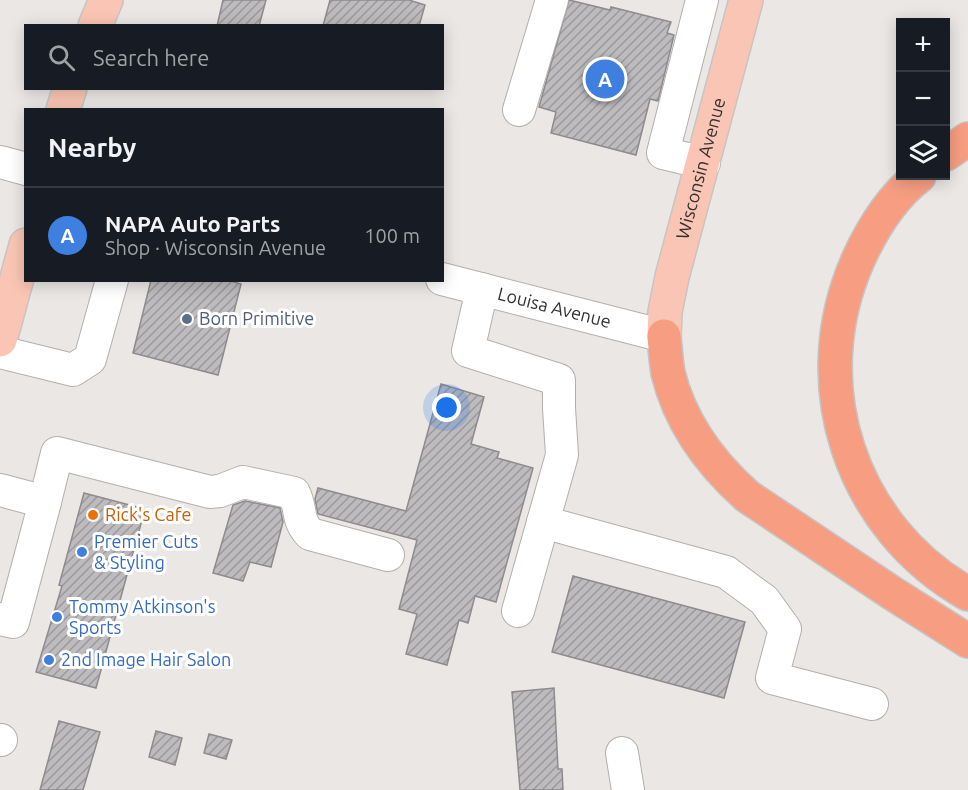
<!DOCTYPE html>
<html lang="en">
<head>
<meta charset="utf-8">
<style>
	body { margin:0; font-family:Ubuntu,sans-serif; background:#242831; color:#f1f3f6 }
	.controls { position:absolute; right:18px; top:18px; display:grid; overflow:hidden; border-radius:0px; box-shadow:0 3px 15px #0003 }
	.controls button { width:54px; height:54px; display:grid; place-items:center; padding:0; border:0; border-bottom:2px solid #363941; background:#171b24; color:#f1f3f6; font:30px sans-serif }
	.you { position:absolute; left:447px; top:408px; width:21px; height:21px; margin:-15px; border:4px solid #fff; border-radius:50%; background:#1a73e8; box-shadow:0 0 0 9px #1a73e833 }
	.badge { display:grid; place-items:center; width:39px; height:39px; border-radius:50%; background:#2563eb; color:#fff; font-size:20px; font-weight:700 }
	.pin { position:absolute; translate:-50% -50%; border:3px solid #fff; box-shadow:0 2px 6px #0006 }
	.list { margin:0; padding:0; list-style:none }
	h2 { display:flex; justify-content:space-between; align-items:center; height:78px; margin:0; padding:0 24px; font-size:26px }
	h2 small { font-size:20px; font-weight:400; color:#9ea1a6 }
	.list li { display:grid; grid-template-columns:39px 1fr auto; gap:18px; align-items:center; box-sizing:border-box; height:96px; padding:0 24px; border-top:2px solid #363941 }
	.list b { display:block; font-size:22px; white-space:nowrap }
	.list p { margin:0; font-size:20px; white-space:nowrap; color:#9ea1a6 }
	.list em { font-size:20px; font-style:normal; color:#9ea1a6 }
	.icon { flex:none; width:33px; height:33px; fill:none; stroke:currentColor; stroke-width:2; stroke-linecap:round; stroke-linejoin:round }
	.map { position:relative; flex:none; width:968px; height:790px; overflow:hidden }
	.search { position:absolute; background:#171b24; box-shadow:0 3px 15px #0003; left:24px; top:24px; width:420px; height:66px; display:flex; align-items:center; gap:15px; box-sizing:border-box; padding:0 21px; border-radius:0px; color:#9ea1a6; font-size:22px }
	.panel { position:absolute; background:#171b24; box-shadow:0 3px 15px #0003; left:24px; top:108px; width:420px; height:174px; border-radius:0px }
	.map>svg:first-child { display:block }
	.building { fill:url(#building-hatch); stroke:#8e8b8e; stroke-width:1.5 }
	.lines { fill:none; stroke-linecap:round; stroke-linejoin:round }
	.minor-casing { stroke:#b3afac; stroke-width:34 }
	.major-casing { stroke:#c6c5c5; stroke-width:36 }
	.highway-casing { stroke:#c6c5c5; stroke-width:36 }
	.minor { stroke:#fff; stroke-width:32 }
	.major { stroke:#fac5b4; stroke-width:33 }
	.highway { stroke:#f79e82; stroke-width:33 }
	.service-dot { fill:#5c6f8a; stroke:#fff; stroke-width:2 }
	.food-dot { fill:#e8710a; stroke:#fff; stroke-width:2 }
	.shop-dot { fill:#3f7fe0; stroke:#fff; stroke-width:2 }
	.labels { text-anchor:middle; stroke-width:6; stroke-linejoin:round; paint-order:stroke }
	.street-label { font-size:18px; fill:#323130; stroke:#fff }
	.service-label { font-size:18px; fill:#4e5e75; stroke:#fff; text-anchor:start }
	.food-label { font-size:18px; fill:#c56008; stroke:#fff; text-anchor:start }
	.shop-label { font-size:18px; fill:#366cbe; stroke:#fff; text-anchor:start }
</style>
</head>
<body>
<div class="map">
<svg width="968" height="790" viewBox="0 0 968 790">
	<defs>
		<pattern id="building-hatch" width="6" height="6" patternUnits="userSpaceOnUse" patternTransform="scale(1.5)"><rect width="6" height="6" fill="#bebbbe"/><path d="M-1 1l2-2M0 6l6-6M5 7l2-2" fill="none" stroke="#9b999b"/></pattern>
	</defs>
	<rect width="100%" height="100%" fill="#ebe7e4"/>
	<!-- building -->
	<g class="building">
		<path d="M223,0H266L259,26H217Z"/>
		<path d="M330,0H409L425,5L419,26H323Z"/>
		<path d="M569,0L610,10L611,7L671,22L667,33L674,35L658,101L650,99L636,155L551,133L556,112L539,107Z"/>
		<path d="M151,280H227L241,284L218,375L133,353Z"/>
		<path d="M441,384L484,397L471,444L499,452L497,458L533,468L496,602L475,596L468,623L459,620L447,665L406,654L417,614L399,609L417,540L318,514L315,499L318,488L406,511Z"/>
		<path d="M84,493L145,509L96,688L36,672L62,586L59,585Z"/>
		<path d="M245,501L280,508L283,522L271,567L250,562L243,581L213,573L233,505Z"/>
		<path d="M573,576L745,622L724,698L552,652Z"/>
		<path d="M554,688L558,769H562L563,790H520L512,692Z"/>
		<path d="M59,721L100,732L83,790H40Z"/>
		<path d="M156,731L182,738L175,765L149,757Z"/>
		<path d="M209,734L232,740L226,759L204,753Z"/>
	</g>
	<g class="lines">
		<defs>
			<g id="minor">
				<path d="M702,0L663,153L704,163"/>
				<path d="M519,110L552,0"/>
				<path d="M0,162L26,169"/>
				<path id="s1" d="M442,279L664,336"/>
				<path d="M482,289L468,351L559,380V408L562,455L518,611"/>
				<path d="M0,352L73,370L90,359L112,280"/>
				<path d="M0,490L45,502L13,622L0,619"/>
				<path d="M45,502L57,453L210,492L220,491L243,482L294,493C302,509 296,519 310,534L388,555"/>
				<path d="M543,522L726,572L764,600L785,629L772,678L872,704"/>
				<path d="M0,740H1"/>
				<path d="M622,753L628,790"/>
			</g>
			<g id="major">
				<path d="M95,26L106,0"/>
				<path d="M63,110L70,88"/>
				<path id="s2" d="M664,336L665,312L672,277L746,0"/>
				<path d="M0,340L26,245"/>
			</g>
			<g id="highway">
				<path d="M946,154L968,139"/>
				<path d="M919,176C892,197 872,229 858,260C803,384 850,527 968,594"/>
				<path d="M664,336C665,348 666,361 668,373C680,422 710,463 747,496L892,593L968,641"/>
			</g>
		</defs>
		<!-- minor casing -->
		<use href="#minor" class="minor-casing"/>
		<!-- major casing -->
		<use href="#major" class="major-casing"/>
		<!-- highway casing -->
		<use href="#highway" class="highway-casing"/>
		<!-- minor -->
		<use href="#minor" class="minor"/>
		<!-- major -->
		<use href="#major" class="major"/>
		<!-- highway -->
		<use href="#highway" class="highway"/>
	</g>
	<!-- markers -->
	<circle class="service-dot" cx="187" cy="319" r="6"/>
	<circle class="food-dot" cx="93" cy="515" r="6"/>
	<g class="shop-dot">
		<circle cx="82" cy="552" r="6"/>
		<circle cx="57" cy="617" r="6"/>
		<circle cx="49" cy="660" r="6"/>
	</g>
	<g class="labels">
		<!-- street labels -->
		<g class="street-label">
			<text dy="6" stroke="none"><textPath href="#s2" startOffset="172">Wisconsin Avenue</textPath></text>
			<text dy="6" stroke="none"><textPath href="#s1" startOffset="116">Louisa Avenue</textPath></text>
		</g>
		<!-- service labels -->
		<g class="service-label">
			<text x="199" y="325">Born Primitive</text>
		</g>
		<!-- food labels -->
		<g class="food-label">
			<text x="105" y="521">Rick's Cafe</text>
		</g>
		<!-- shop labels -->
		<g class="shop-label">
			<text x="94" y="548">Premier Cuts<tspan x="94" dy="21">&amp; Styling</tspan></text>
			<text x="69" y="613">Tommy Atkinson's<tspan x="69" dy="21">Sports</tspan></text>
			<text x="61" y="666">2nd Image Hair Salon</text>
		</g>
	</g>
</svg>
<div class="controls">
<button>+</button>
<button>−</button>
<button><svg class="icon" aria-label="layers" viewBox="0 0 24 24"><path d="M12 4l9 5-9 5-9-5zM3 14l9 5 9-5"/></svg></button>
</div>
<div class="you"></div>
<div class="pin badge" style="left:605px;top:79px;background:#3f7fe0">A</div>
<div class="search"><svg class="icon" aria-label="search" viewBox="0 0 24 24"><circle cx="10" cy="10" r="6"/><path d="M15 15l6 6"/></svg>Search here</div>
<section class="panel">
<h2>Nearby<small></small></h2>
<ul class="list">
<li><span class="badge" style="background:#3f7fe0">A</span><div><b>NAPA Auto Parts</b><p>Shop · Wisconsin Avenue</p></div><em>100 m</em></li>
</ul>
</section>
</div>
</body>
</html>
